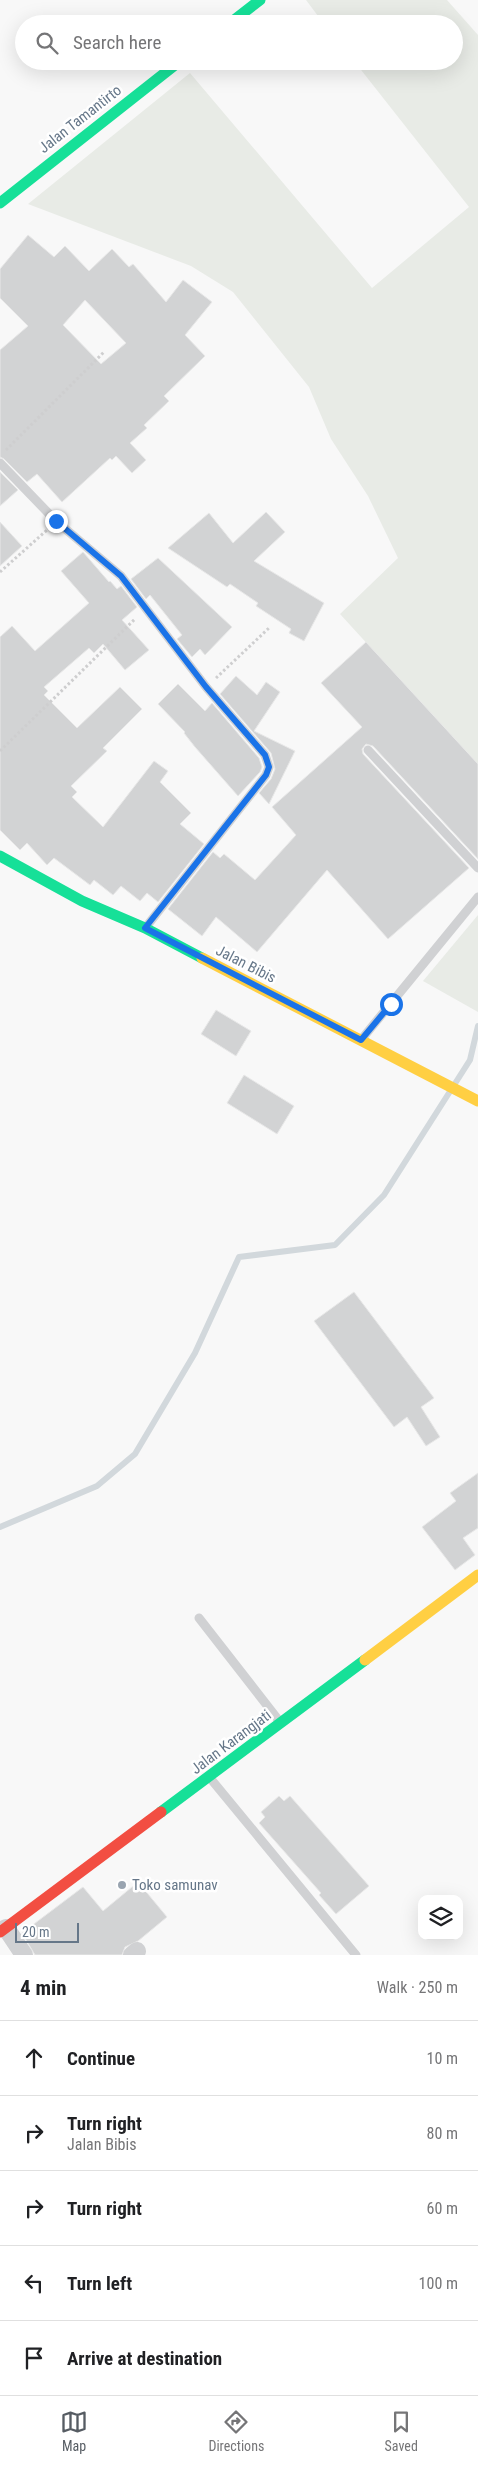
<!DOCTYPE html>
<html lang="en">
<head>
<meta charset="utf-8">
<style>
	body { margin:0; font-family:"Roboto Condensed",sans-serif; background:#f2f2f2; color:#202124 }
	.controls { position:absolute; right:15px; bottom:15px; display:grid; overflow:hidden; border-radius:10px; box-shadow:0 5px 20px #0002 }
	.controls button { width:45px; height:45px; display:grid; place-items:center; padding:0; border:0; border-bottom:1px solid #e0e0e0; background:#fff; color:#202124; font:25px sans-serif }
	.scale { position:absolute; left:15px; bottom:12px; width:64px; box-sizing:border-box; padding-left:5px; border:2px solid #667789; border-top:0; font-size:14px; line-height:18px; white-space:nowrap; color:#667789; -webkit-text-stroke:4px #fff; paint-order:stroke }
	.stop { position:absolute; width:15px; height:15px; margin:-11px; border:4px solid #1a73e8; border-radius:50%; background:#fff }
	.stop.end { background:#1a73e8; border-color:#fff; box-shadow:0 1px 5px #0008 }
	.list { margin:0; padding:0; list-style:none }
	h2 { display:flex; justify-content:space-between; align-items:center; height:65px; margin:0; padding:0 20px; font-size:21px }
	h2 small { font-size:16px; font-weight:400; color:#757577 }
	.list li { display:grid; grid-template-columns:32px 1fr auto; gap:15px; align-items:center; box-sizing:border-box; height:75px; padding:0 20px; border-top:1px solid #e0e0e0 }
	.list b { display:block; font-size:19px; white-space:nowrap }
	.list p { margin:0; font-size:16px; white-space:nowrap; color:#757577 }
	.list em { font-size:16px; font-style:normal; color:#757577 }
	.icon { flex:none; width:28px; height:28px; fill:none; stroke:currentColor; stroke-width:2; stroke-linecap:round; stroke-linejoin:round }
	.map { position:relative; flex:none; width:478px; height:1955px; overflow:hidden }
	.search { position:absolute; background:#fff; box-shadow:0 5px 20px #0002; left:15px; right:15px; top:15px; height:55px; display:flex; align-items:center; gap:12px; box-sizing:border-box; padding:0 18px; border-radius:28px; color:#757577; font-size:19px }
	.sheet { height:440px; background:#fff }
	nav { display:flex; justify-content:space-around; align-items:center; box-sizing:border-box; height:70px; border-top:1px solid #e0e0e0; background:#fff; font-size:14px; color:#757577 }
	nav a { display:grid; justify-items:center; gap:2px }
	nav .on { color:#565c63 }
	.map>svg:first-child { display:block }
	.green { fill:#e8ebe6 }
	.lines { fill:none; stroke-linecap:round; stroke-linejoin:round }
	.stream { stroke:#d2d8dc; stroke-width:6 }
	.building { fill:#d2d3d4; stroke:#e8e8e8; fill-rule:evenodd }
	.path { stroke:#cececf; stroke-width:3; stroke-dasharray:2.5 2.5; stroke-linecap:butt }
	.lane { stroke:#d0d1d3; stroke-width:9 }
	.street { stroke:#d0d1d3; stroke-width:18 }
	.fast { stroke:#16e098; stroke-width:11 }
	.slow { stroke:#ffcf43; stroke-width:11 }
	.jam { stroke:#f24e42; stroke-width:11 }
	.route { stroke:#1a73e8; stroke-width:6 }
	.poi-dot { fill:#99a4b0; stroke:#fff; stroke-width:2 }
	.labels { text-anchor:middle; stroke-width:5; stroke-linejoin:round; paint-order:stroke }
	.street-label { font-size:15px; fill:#667789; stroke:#fff }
	.poi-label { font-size:15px; fill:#667789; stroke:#fff; text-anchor:start }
</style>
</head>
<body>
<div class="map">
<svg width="478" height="1955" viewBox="0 0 478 1955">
	<rect width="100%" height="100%" fill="#f8f8f8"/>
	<!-- green -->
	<g class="green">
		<path d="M306,0H447L478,35V765L340,614L398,558L368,496L331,439L309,387L233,292L191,266L28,204L190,73L372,288L469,207L354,61H454V24H324Z"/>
		<path d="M478,915V1012L423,981Z"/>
	</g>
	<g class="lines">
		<!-- stream -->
		<path class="stream" d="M0,1527L97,1486L135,1454L195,1353L239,1257L335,1245L384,1195L470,1060L478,1026"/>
	</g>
	<!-- building -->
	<g class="building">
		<path d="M28,235L54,257L65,246L89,271L112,249L129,267L133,264L166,302L183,280L212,302L185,335L205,356L164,396L169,401L144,425L147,428L130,443L146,460L132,473L116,456L112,460L110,458L62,502L37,474L27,482L4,459L0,457V350L28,326L0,298V269ZM85,300L126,343L101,364L63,325Z"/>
		<path d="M0,472L18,490L0,506Z"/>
		<path d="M266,512L285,532L254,561L324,603L304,641L289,633L291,629L256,606L258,603L230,584L227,587L168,548L209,513L233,543Z"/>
		<path d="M0,522L22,546L0,566Z"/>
		<path d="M83,552L109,582L110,581L117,589L121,586L137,607L122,620L149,650L125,670L103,644L94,653L89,648L44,687L48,691L44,695L77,728L120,687L142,709L103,748L107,751L71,786L77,792L72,797L103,827L154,761L168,771L160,782L191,813L180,824L204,844L158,902L147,893L140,901L121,886L113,895L94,880L90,885L54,858L47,865L27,843L20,850L0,830V637L12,626L35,651L89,603L61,571Z"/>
		<path d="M158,558L232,627L205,655L200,649L192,657L177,639L182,635L150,595L146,599L131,579Z"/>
		<path d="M366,642L478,764V859L373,746L366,744L362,749L363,754L469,868L388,939L327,870L257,952L216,917L202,936L168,909L213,852L220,858L224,854L255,880L296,835L272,807L362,727L321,683Z"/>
		<path d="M236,676L257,695L266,682L280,692L254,731L295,751L269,804L259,793L271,779L275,769L271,753L220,694Z"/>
		<path d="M178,684L205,711L212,703L259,758L262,767L260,772L238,796L195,747L184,733L185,732L158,704Z"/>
		<path d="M216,1010L251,1031L236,1056L201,1034Z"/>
		<path d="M244,1075L294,1106L277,1134L227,1103Z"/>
		<path d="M354,1292L434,1398L421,1407L440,1437L426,1446L407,1417L394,1427L314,1321Z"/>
		<path d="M478,1473V1528L463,1538L475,1555L455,1570L422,1527L456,1501L450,1493Z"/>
		<path d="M279,1796L284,1801L290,1796L369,1886L336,1914L319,1895L321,1893L259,1823L265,1817L261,1812Z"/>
		<path d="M138,1882L167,1917L138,1941L125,1947L122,1955H35L22,1933L83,1887L103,1911Z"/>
	</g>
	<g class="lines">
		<!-- path -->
		<g class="path">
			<path d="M6,450L105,351"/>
			<path d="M0,572L47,530"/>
			<path d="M216,678L269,628"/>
			<path d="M0,751L135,619"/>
		</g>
		<!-- lane -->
		<g class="lane">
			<path d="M0,463L56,521L121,576L206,687L265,755L269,767L266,775L146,927"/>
			<path d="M368,750L478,868"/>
			<path d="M361,1040L478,897"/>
			<path d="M199,1618L280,1722"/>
			<path d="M210,1778L356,1955"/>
		</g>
		<!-- street -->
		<g class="street">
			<path d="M6,1928L24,1955"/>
			<path d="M132,1955L137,1951"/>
		</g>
		<!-- fast -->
		<g class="fast">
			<path d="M229,24L260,0"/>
			<path d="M0,203L180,61"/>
			<path d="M0,856L82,901L145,928L202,958"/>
			<path d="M161,1812L365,1660"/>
		</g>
		<!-- slow -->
		<g class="slow">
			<path d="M202,958L478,1101"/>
			<path d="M365,1660L478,1575"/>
		</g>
		<!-- jam -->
		<path class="jam" d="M0,1932L161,1812"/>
	</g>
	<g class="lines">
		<!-- route -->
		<path class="route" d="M56,521L121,576L206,687L265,755L269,767L266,775L145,928L361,1040L391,1004"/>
	</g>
	<!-- markers -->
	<circle class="poi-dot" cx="122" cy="1885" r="5"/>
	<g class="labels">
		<!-- street labels -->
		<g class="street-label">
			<text transform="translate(80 119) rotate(-38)" y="5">Jalan Tamantirto</text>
			<text transform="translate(246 964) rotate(27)" y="5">Jalan Bibis</text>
			<text transform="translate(231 1742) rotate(-37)" y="5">Jalan Karangjati</text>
		</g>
		<!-- poi labels -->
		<g class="poi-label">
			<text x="132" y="1890">Toko samunav</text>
		</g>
	</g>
</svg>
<div class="controls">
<button><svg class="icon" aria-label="layers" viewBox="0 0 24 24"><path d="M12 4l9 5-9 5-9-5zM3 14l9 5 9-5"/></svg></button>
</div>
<div class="scale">20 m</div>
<div class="stop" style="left:391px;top:1004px"></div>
<div class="stop end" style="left:56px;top:521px"></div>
<div class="search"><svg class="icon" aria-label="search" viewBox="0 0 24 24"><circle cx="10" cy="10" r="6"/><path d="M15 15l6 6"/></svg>Search here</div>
</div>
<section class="sheet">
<h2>4 min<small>Walk · 250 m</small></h2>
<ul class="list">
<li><svg class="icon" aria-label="ahead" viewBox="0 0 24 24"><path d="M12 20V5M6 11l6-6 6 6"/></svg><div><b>Continue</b></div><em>10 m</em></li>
<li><svg class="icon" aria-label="right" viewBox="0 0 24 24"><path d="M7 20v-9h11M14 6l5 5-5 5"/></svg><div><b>Turn right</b><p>Jalan Bibis</p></div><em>80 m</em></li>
<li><svg class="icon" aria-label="right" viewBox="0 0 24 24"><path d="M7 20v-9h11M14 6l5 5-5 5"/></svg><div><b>Turn right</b></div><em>60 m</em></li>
<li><svg class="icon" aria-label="left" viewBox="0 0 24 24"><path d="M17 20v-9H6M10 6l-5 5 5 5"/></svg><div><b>Turn left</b></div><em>100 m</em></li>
<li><svg class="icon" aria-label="arrive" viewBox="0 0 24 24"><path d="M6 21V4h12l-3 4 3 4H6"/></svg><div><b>Arrive at destination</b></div></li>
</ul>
</section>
<nav>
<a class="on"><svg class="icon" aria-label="map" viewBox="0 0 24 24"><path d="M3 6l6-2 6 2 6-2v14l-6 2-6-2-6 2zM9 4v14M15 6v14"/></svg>Map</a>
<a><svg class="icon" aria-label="directions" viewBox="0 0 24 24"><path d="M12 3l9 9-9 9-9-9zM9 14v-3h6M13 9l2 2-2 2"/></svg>Directions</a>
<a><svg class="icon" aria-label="saved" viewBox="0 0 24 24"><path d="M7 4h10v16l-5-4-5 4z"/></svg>Saved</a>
</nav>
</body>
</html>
